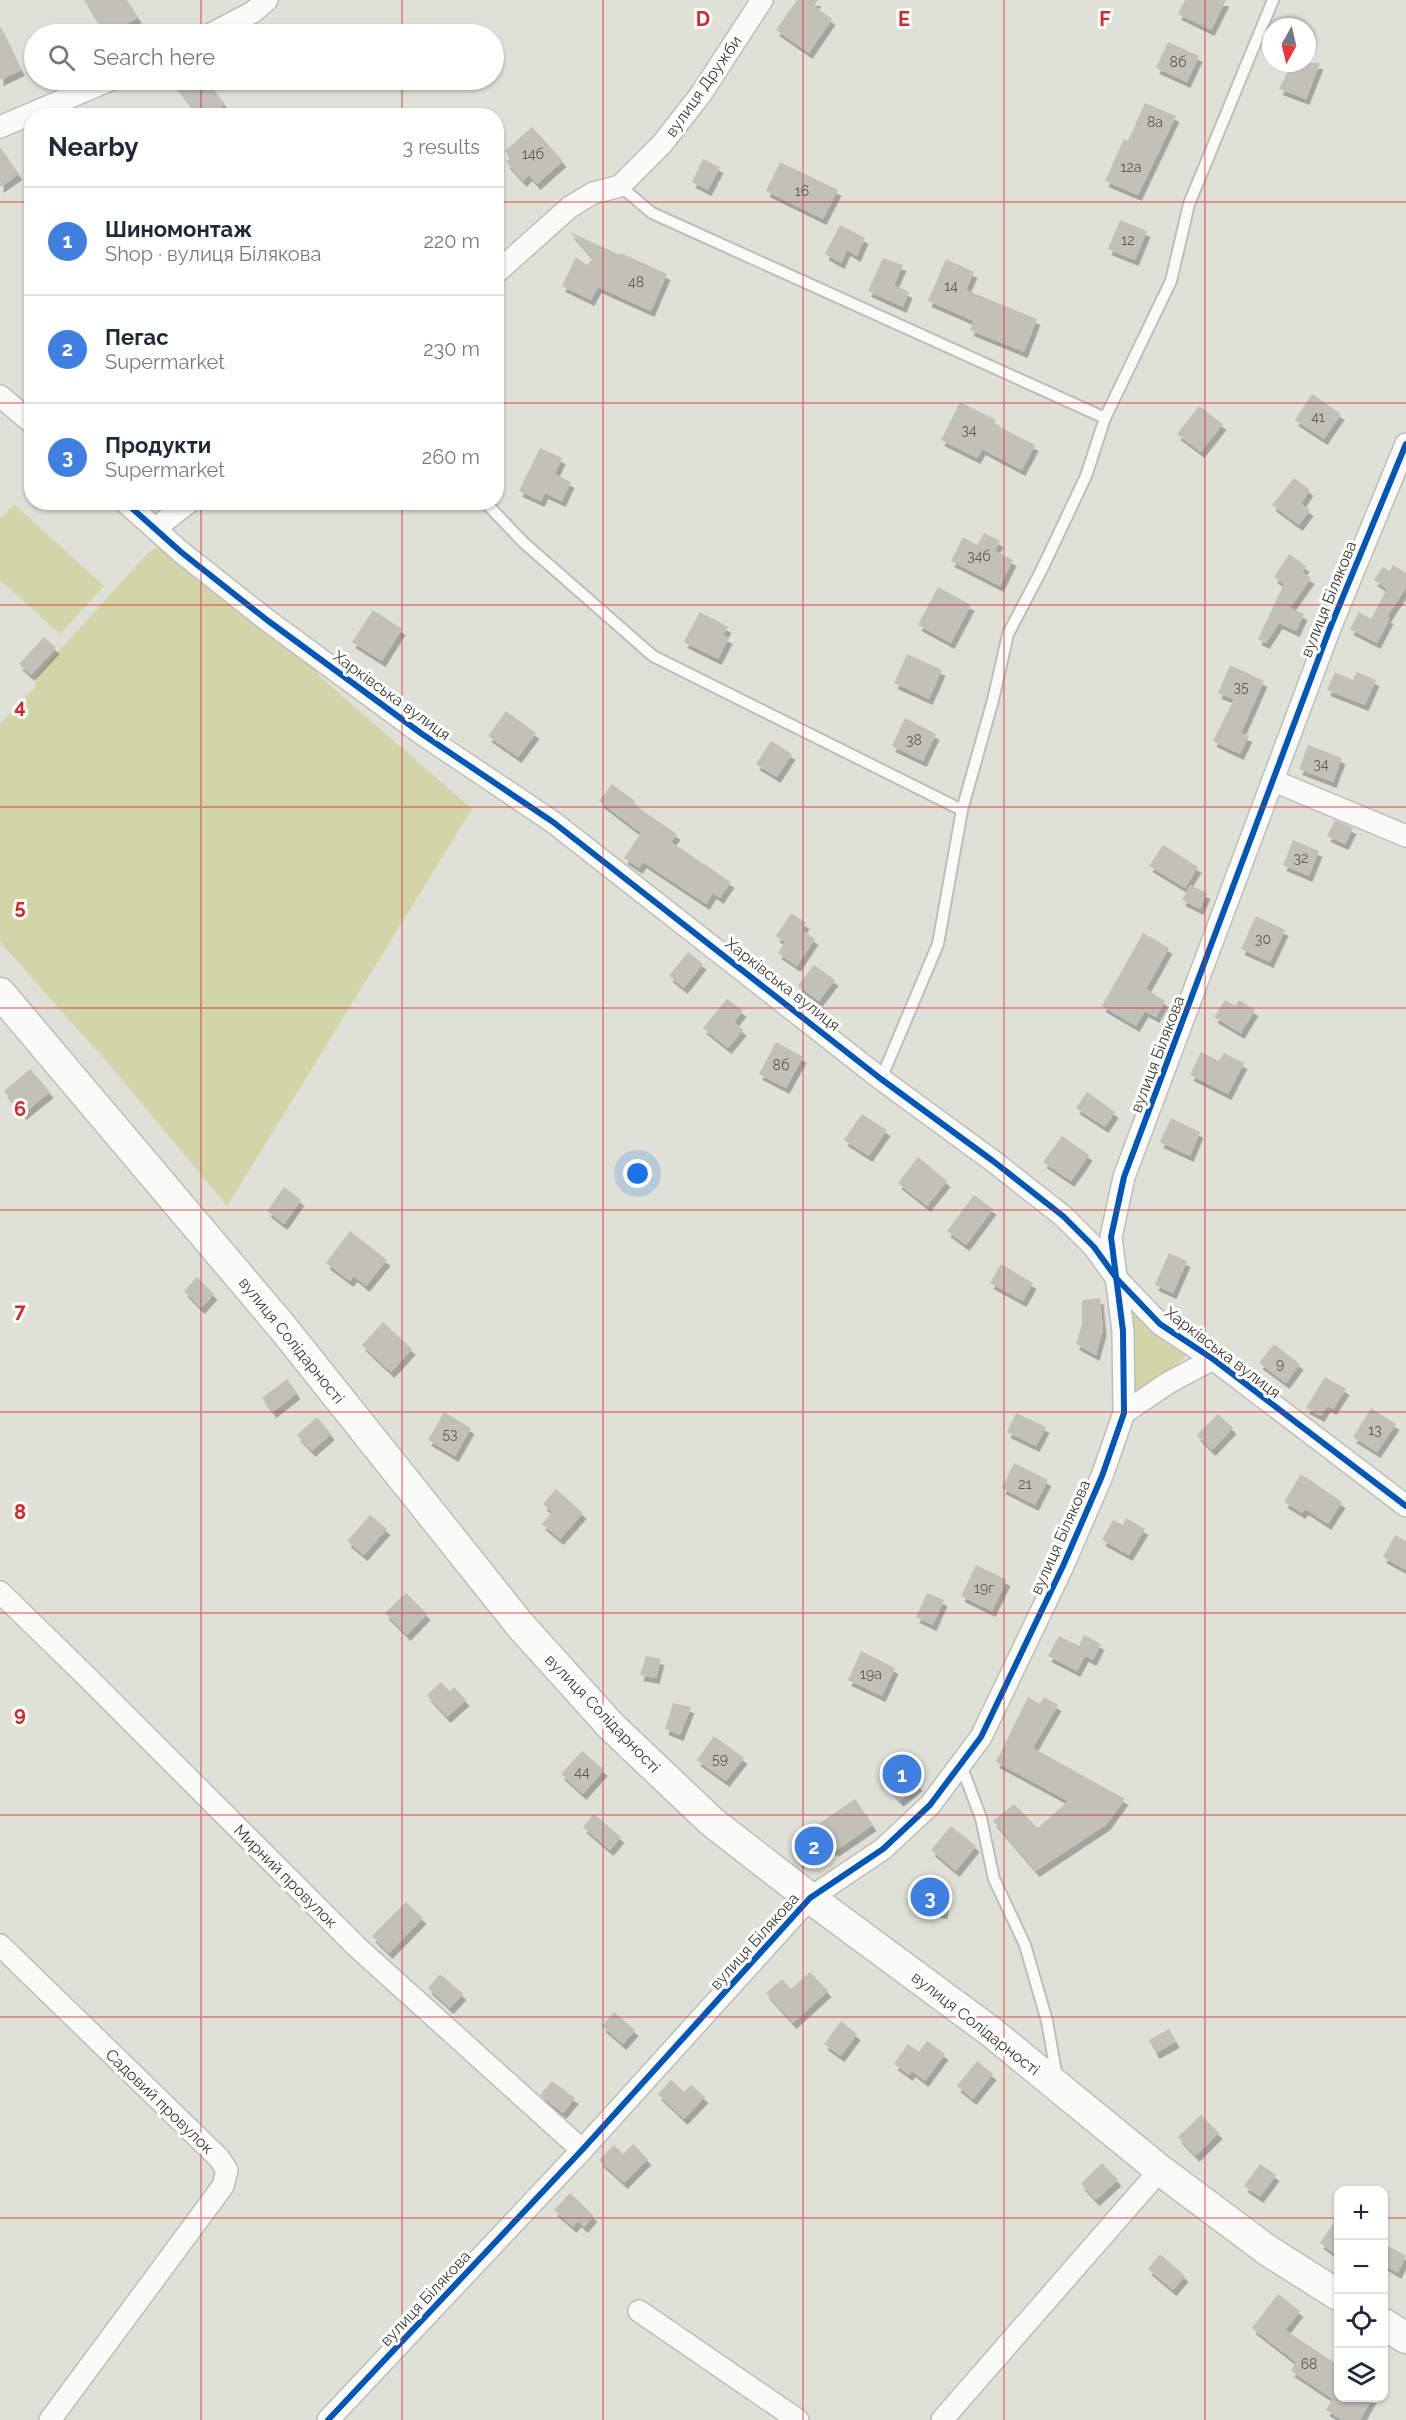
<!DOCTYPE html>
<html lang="en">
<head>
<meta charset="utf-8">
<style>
	body { margin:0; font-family:Raleway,sans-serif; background:#f6f6f7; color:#1f2937 }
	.controls { position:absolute; right:18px; bottom:18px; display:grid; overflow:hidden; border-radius:12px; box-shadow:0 2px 4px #0004 }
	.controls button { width:54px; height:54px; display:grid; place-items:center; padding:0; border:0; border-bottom:2px solid #e0e1e3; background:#fff; color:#1f2937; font:30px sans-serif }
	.compass { position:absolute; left:1262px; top:18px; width:54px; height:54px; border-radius:50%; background:#fff; box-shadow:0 2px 4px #0004; rotate:188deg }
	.you { position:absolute; left:638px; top:1174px; width:21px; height:21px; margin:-15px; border:4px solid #fff; border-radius:50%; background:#1a73e8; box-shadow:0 0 0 9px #1a73e833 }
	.badge { display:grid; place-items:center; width:39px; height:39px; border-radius:50%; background:#74756d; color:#fff; font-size:20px; font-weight:700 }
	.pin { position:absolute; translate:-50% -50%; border:3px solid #fff; box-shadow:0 2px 6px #0006 }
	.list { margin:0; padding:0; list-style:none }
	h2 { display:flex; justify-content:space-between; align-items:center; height:78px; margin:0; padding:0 24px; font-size:26px }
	h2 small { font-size:20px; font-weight:400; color:#747a83 }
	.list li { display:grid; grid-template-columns:39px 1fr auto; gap:18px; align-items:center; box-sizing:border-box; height:108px; padding:0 24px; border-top:2px solid #e0e1e3 }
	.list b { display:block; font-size:22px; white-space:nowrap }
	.list p { margin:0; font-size:20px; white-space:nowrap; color:#747a83 }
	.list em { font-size:20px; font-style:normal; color:#747a83 }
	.icon { flex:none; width:33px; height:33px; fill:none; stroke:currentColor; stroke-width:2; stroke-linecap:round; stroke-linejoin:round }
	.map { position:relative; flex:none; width:1406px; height:2420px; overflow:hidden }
	.search { position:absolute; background:#fff; box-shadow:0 2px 4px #0004; left:24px; top:24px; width:480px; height:66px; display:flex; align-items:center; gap:15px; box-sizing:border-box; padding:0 21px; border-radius:33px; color:#747a83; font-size:22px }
	.panel { position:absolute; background:#fff; box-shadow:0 2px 4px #0004; left:24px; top:108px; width:480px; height:402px; border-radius:24px }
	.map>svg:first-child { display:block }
	.green { fill:#d2d5a8 }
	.building { fill:#c1c1ba; filter:url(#shadow) }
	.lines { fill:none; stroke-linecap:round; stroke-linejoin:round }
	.lane-casing { stroke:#bdbeb7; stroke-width:14 }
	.street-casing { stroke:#bdbeb7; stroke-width:24 }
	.secondary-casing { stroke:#bdbeb7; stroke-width:33 }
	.path { stroke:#c0c0bd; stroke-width:4; stroke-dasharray:1.5 4.5; stroke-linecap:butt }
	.lane { stroke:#fafaf9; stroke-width:10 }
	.street { stroke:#fafaf9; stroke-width:21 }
	.secondary { stroke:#fafaf9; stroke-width:30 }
	.cycleway-casing { stroke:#fff; stroke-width:10 }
	.cycleway { stroke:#0057b8; stroke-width:6 }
	.grid { fill:none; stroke:#d62828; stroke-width:1.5; stroke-opacity:0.55 }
	.labels { text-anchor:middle; stroke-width:6; stroke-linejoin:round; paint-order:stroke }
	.number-label { font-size:14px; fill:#5c5c56 }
	.street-label { font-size:16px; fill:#3b3b34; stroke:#fff }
	.grid-label { font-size:20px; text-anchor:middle; font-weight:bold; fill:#d62828; stroke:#fff; stroke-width:6; stroke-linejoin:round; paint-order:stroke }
</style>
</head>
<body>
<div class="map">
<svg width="1406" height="2420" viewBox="0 0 1406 2420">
	<defs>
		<filter id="shadow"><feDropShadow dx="3.5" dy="6" stdDeviation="0" flood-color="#0004"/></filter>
	</defs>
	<rect width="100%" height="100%" fill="#dfe0d7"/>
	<!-- green -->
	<g class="green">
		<path d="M14,504L104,586L60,634L0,580V519Z"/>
		<path d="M158,546L317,665L318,675L472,809L227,1206L114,1070L0,942V724L35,687L37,675L146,555Z"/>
		<path d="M1127,1301L1189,1352L1171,1371L1142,1391L1135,1389Z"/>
	</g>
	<!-- building -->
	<g class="building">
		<path d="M84,0H127L138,17L111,34H105Z"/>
		<path d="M797,0H818L814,6L832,19L809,53L776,30Z"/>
		<path d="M1185,0H1226L1211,30L1178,14Z"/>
		<path d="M0,26L21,70L0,80Z"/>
		<path d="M1168,42L1199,56L1187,82L1156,68Z"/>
		<path d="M1292,63H1320L1306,99L1279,89Z"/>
		<path d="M171,80H206L225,104L210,116H199Z"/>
		<path d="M1145,103L1176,116L1138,195L1105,181L1124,139L1128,141Z"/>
		<path d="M532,127L563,161L537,184L529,175L523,181L506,162L511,158L505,151Z"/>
		<path d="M0,147L19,174L0,187Z"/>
		<path d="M703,159L720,167L708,190L692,182Z"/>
		<path d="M780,162L838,190L823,219L766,191Z"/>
		<path d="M1120,220L1147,231L1135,260L1108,249Z"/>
		<path d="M840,225L865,238L857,256L847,250L841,263L825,254Z"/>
		<path d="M570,232L620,255L621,253L667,274L651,311L598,287L591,300L562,286L576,257L587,265L593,258Z"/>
		<path d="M883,258L903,265L894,285L909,292L903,307L868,291Z"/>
		<path d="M946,259L974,272L966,290L1037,319L1024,352L970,330L974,321L928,301Z"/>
		<path d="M1312,394L1341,414L1324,439L1295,420Z"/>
		<path d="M960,402L996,420L994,424L1035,445L1022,470L982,449L977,458L941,440Z"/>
		<path d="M1199,406L1223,424L1201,452L1177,434Z"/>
		<path d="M540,448L562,458L555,474L571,482L562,501L545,493L541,501L519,491Z"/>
		<path d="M1294,478L1310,490L1301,504L1310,510L1299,525L1272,505Z"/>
		<path d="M984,533L1000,541L995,551L1013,560L1000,586L951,561L963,537L977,545Z"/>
		<path d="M1289,554L1306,566L1302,572L1311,578L1290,608L1304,614L1296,631L1279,623L1266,643L1258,639L1284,584L1274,577Z"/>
		<path d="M1393,565L1406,573V588L1387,617L1390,618L1377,643L1350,629L1359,612L1371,619L1387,589L1374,580L1383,567L1390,571Z"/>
		<path d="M938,587L971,605L951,643L918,625Z"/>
		<path d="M373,610L402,629L382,661L352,642Z"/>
		<path d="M700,612L728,627L723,635L729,638L718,659L684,642Z"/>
		<path d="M44,637L56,648L31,675L19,664Z"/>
		<path d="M907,654L942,670L929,699L894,683Z"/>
		<path d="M1230,665L1264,681L1241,733L1249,736L1240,754L1213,741L1234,699L1218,693Z"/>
		<path d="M1335,672L1353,680L1357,672L1376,680L1365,705L1327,690Z"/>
		<path d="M506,711L536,733L518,757L488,736Z"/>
		<path d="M905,718L936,734L923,761L892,746Z"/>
		<path d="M771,741L792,754L777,777L756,764Z"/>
		<path d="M1308,745L1342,758L1333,782L1299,769Z"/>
		<path d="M612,784L635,801L633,804L677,834L671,842L731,882L720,898L713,893L706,904L643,862L639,868L624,858L641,833L599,801Z"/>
		<path d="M1335,820L1353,828L1345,844L1327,836Z"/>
		<path d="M1293,840L1319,851L1309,876L1283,865Z"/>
		<path d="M1163,845L1198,867L1185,888L1149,866Z"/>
		<path d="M1190,885L1207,893L1200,909L1182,900Z"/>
		<path d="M791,913L806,923L802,930L815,939L797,966L778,953L785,942L776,936Z"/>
		<path d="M1256,916L1285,930L1270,962L1241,949Z"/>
		<path d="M1143,933L1169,948L1146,989L1165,1001L1156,1017L1145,1011L1136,1026L1102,1006Z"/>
		<path d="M688,952L703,964L684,988L669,976Z"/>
		<path d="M814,965L835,980L819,1001L798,986Z"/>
		<path d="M727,999L743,1011L734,1022L743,1030L728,1048L703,1028Z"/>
		<path d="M1225,1000L1235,1006L1239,1000L1255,1010L1241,1033L1214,1017Z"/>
		<path d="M776,1042L803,1057L786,1088L759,1074Z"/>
		<path d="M1201,1052L1219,1061L1224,1053L1244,1063L1228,1094L1190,1075Z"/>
		<path d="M30,1069L50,1092L23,1114L4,1091Z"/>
		<path d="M1087,1092L1115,1112L1105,1127L1076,1108Z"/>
		<path d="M862,1114L887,1130L869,1156L844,1140Z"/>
		<path d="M1171,1118L1200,1132L1190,1156L1160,1142Z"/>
		<path d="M1062,1136L1089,1155L1071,1181L1043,1162Z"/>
		<path d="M918,1157L947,1181L927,1206L898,1183Z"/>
		<path d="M284,1187L301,1200L284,1224L267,1211Z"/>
		<path d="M974,1195L993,1209L966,1245L947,1231Z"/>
		<path d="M350,1231L387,1260L366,1286L354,1276L350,1281L326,1263Z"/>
		<path d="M1169,1253L1187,1261L1173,1293L1155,1285Z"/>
		<path d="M1001,1264L1033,1283L1023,1301L990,1283Z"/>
		<path d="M197,1277L214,1294L201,1308L184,1291Z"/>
		<path d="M1100,1298L1103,1330L1096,1355L1076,1344L1082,1324V1300Z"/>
		<path d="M383,1322L412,1349L391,1372L362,1345Z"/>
		<path d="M1274,1344L1300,1364L1286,1383L1259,1363Z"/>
		<path d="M1325,1377L1346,1389L1333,1409L1327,1406L1321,1416L1306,1408Z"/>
		<path d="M287,1379L297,1393L273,1412L262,1398Z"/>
		<path d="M1371,1408L1396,1424L1377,1452L1353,1437Z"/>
		<path d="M444,1412L471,1428L455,1456L428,1440Z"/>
		<path d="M1016,1413L1046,1427L1036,1446L1007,1432Z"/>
		<path d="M1218,1414L1233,1428L1212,1450L1197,1435Z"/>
		<path d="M317,1417L331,1434L312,1451L297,1435Z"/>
		<path d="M1014,1463L1048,1480L1035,1505L1002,1488Z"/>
		<path d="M1301,1474L1342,1502L1328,1524L1305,1509L1302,1513L1284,1502Z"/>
		<path d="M556,1489L583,1513L560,1539L542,1524L552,1512L543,1504Z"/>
		<path d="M370,1515L387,1529L364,1555L347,1541Z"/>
		<path d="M1126,1518L1145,1529L1129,1555L1102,1540L1113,1520L1123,1525Z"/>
		<path d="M1395,1535L1406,1541V1570L1383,1557Z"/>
		<path d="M976,1565L1007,1580L992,1611L961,1596Z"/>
		<path d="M406,1593L427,1614L407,1635L385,1613Z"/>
		<path d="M927,1593L944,1600L933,1625L916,1617Z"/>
		<path d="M1084,1635L1101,1644L1093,1660L1085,1656L1077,1671L1048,1656L1059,1636L1079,1646Z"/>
		<path d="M861,1651L895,1668L882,1696L848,1680Z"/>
		<path d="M646,1656L661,1659L656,1678L640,1675Z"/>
		<path d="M441,1682L450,1691L454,1687L466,1700L447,1717L427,1695Z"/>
		<path d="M1028,1697L1040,1704L1044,1697L1058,1705L1033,1748L1125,1799L1107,1824L1036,1871L993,1821L1014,1804L1038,1828L1068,1801L996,1762Z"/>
		<path d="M673,1703L691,1707L680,1735L665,1729Z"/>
		<path d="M714,1736L744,1758L726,1781L697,1760Z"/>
		<path d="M582,1751L604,1770L583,1794L561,1774Z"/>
		<path d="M899,1761L919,1785L900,1801L880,1778Z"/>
		<path d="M855,1799L873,1825L835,1851L834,1849L799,1862L792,1842L822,1832L817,1825Z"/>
		<path d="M594,1814L621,1837L610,1850L583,1827Z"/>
		<path d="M951,1826L976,1846L956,1871L931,1850Z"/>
		<path d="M916,1881L947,1885L944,1913L912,1908Z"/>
		<path d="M406,1902L423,1918L389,1953L372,1936Z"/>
		<path d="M810,1972L828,1991L793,2023L766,1993L782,1979L791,1989Z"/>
		<path d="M440,1974L463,1994L450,2008L428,1988Z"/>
		<path d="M614,2012L635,2030L623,2044L602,2026Z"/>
		<path d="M841,2021L857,2034L841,2056L824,2044Z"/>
		<path d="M1169,2029L1176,2042L1156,2053L1149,2040Z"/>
		<path d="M927,2041L945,2054L925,2081L912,2071L909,2075L894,2064L908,2044L919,2052Z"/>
		<path d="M977,2061L993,2074L973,2099L957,2086Z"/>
		<path d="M671,2080L684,2092L691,2085L705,2097L684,2119L658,2094Z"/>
		<path d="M552,2081L575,2098L563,2113L540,2095Z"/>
		<path d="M1201,2115L1219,2133L1196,2156L1178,2137Z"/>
		<path d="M633,2144L648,2159L624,2183L599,2160L614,2145L623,2154Z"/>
		<path d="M1102,2163L1118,2180L1096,2200L1081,2184Z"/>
		<path d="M1260,2164L1276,2175L1260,2197L1244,2186Z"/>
		<path d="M570,2193L594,2216L584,2227L578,2221L573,2227L554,2210Z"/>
		<path d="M1338,2216V2256L1320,2243Z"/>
		<path d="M1383,2243L1406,2256L1398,2273L1383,2264Z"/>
		<path d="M1160,2254L1185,2276L1173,2290L1148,2269Z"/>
		<path d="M1278,2294L1300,2311L1285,2330L1338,2365V2397H1373L1360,2420H1342L1326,2410L1333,2399L1291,2371L1296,2362L1252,2328Z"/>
	</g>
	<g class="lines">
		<defs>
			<g id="lane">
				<path d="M620,186L652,213L1105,418"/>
				<path d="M485,502L523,542L653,656L962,810"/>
				<path d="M881,1079L938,944L962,810L993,700L1008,634L1041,571L1086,476L1105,418L1171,281L1189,204L1273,0"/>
				<path d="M961,1765L981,1818L994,1879L1025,1945L1047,2021L1057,2078"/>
			</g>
			<g id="street">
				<path d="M211,34L253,12L267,0"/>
				<path d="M0,127L110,80"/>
				<path d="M496,273L570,207L593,193L620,186L662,144L701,94L762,0"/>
				<path d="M0,396L32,423"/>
				<path d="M125,502L181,552L267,620L422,734L553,822L881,1079L993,1161L1063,1216L1094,1247L1117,1279L1160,1324L1213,1359L1406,1506"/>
				<path d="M156,528L189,502"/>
				<path d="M1274,781L1406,836"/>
				<path d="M1124,1413L1168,1383L1213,1359"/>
				<path d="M0,1592L82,1672L357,1947L582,2150"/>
				<path d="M0,1945L219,2158L227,2170L223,2186L50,2420"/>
				<path d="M639,2311L798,2420"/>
				<path d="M328,2420L582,2150L810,1898L883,1849L930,1805L981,1737L1063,1566L1102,1476L1124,1413L1123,1331L1111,1237L1124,1177L1330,628L1406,444"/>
				<path d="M942,2420L1160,2170"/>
			</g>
			<g id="secondary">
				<path d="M0,993L283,1328L520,1625L611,1726L712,1822L810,1898L990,2031L1160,2170L1267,2250L1338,2295"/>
				<path d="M1384,2324L1406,2338"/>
			</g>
		</defs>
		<!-- lane casing -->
		<use href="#lane" class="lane-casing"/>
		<!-- street casing -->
		<use href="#street" class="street-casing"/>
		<!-- secondary casing -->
		<use href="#secondary" class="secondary-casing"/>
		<!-- path -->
		<path class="path" d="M806,1865L833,1857"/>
		<!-- lane -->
		<use href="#lane" class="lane"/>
		<!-- street -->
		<use href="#street" class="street"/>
		<!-- secondary -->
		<use href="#secondary" class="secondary"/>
		<defs>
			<g id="cycleway">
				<path d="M125,502L181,552L267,620L422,734L553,822L881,1079L993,1161L1063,1216L1094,1247L1117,1279L1160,1324L1213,1359L1406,1506"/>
				<path d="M328,2420L582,2150L810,1898L883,1849L930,1805L981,1737L1063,1566L1102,1476L1124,1413L1123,1331L1111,1237L1124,1177L1330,628L1406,444"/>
			</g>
		</defs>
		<!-- cycleway casing -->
		<use href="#cycleway" class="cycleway-casing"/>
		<!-- cycleway -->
		<use href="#cycleway" class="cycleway"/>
	</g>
	<!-- grid -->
	<path class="grid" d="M201,0V34M402,0V34M603,0V2420M803,0V2420M1004,0V2420M1205,0V2420M201,80V116M402,80V116M0,202H32M496,202H1406M0,403H32M496,403H1406M201,502V2420M402,502V2420M0,605H1406M0,807H1406M0,1008H1406M0,1210H1406M0,1412H1406M0,1613H1406M0,1815H1406M0,2017H1406M0,2218H1338M1384,2218H1406"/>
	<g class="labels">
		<!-- number labels -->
		<g class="number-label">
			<text x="1178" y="67">8б</text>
			<text x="1155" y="127">8а</text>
			<text x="533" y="159">14б</text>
			<text x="1131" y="172">12а</text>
			<text x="802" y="196">16</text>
			<text x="1128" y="245">12</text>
			<text x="636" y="287">48</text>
			<text x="951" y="291">14</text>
			<text x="1318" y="422">41</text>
			<text x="969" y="435">34</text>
			<text x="979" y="561">34б</text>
			<text x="1241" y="692">35</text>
			<text x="914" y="745">38</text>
			<text x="1321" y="769">34</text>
			<text x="1301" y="863">32</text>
			<text x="1263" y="944">30</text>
			<text x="781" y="1070">8б</text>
			<text x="1280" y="1369">9</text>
			<text x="1375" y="1435">13</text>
			<text x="450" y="1439">53</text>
			<text x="1025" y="1489">21</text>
			<text x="984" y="1593">19г</text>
			<text x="871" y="1679">19а</text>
			<text x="720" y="1764">59</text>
			<text x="582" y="1777">44</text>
			<text x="1309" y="2369">68</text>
		</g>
		<!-- street labels -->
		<g class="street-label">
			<text transform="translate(703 86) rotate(-55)" y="6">вулиця Дружби</text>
			<text transform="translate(1328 599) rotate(-68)" y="6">вулиця Білякова</text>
			<text transform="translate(392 695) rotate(36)" y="6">Харківська вулиця</text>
			<text transform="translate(783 984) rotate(38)" y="6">Харківська вулиця</text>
			<text transform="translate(1157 1054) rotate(-69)" y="6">вулиця Білякова</text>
			<text transform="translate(292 1340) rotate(51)" y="6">вулиця Солідарності</text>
			<text transform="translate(1223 1352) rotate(37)" y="6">Харківська вулиця</text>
			<text transform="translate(1060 1537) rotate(-66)" y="6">вулиця Білякова</text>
			<text transform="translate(603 1713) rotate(46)" y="6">вулиця Солідарності</text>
			<text transform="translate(286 1876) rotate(45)" y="6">Мирний провулок</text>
			<text transform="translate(754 1941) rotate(-48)" y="6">вулиця Білякова</text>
			<text transform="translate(976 2023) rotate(38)" y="6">вулиця Солідарності</text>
			<text transform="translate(160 2101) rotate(44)" y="6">Садовий провулок</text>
			<text transform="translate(425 2298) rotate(-47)" y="6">вулиця Білякова</text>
		</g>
	</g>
	<g class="grid-label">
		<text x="703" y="26">D</text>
		<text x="904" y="26">E</text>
		<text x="1105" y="26">F</text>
		<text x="20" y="713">4</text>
		<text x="20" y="914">5</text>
		<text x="20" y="1116">6</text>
		<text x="20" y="1318">7</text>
		<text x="20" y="1519">8</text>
		<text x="20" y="1721">9</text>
	</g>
</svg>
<div class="controls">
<button>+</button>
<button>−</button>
<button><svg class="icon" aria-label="locate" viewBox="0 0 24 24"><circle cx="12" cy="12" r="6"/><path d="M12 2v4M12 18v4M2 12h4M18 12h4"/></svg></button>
<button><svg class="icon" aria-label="layers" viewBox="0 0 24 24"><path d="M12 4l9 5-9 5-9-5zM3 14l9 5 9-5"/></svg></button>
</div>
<svg class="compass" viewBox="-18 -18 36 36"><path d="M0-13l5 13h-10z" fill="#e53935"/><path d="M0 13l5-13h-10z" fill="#747a83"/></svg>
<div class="you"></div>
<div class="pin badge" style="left:902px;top:1774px;background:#3f7fe0">1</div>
<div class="pin badge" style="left:814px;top:1846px;background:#3f7fe0">2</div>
<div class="pin badge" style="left:930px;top:1897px;background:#3f7fe0">3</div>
<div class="search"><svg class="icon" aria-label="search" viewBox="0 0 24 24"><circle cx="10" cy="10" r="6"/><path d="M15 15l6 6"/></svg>Search here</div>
<section class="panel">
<h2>Nearby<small>3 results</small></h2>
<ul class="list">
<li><span class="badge" style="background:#3f7fe0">1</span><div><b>Шиномонтаж</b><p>Shop · вулиця Білякова</p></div><em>220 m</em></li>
<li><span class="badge" style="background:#3f7fe0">2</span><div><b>Пегас</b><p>Supermarket</p></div><em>230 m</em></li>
<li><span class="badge" style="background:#3f7fe0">3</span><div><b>Продукти</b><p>Supermarket</p></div><em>260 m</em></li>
</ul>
</section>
</div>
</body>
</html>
